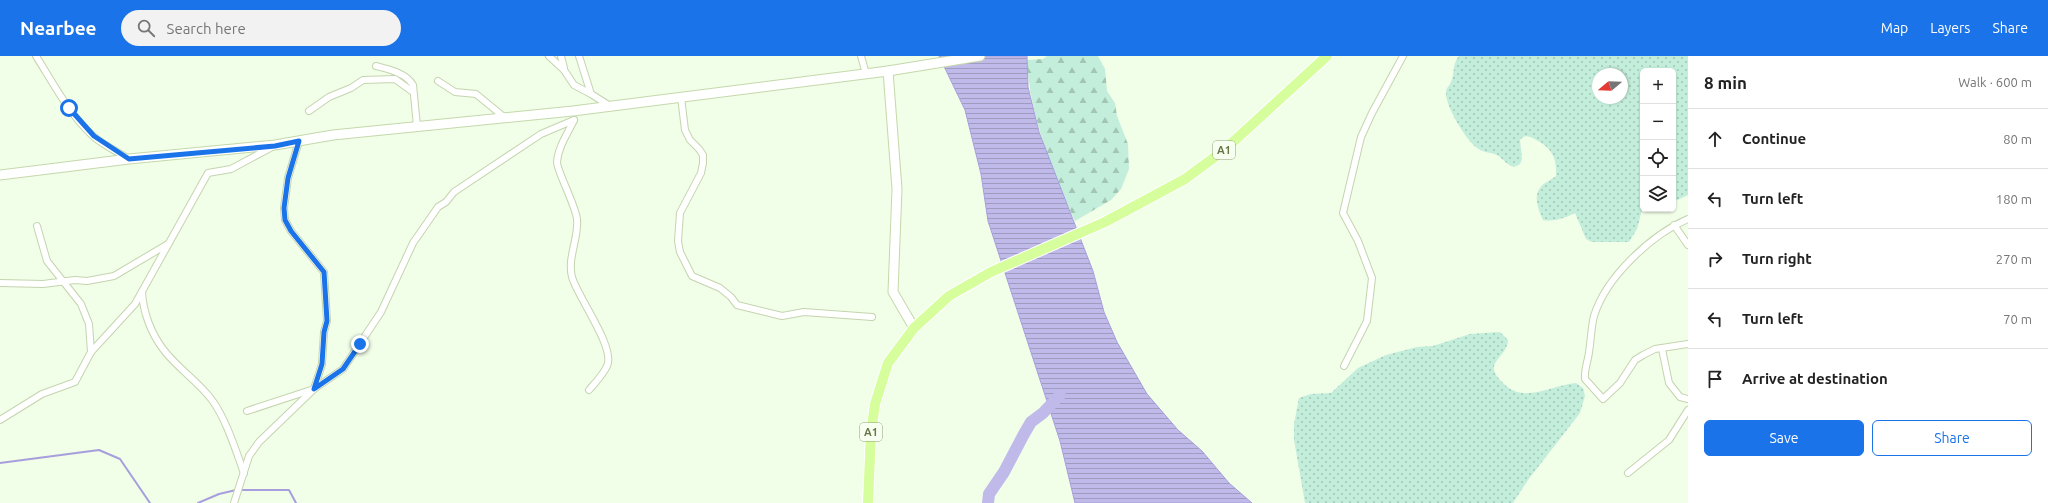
<!DOCTYPE html>
<html lang="en">
<head>
<meta charset="utf-8">
<style>
	body { margin:0; font-family:Ubuntu,sans-serif; background:#f2f2f2; color:#222 }
	.controls { position:absolute; right:12px; top:12px; display:grid; overflow:hidden; border-radius:6px; box-shadow:0 1px 3px #0004 }
	.controls button { width:36px; height:36px; display:grid; place-items:center; padding:0; border:0; border-bottom:1px solid #e0e0e0; background:#fff; color:#222; font:20px sans-serif }
	.compass { position:absolute; left:1592px; top:12px; width:36px; height:36px; border-radius:50%; background:#fff; box-shadow:0 1px 3px #0004; rotate:251deg }
	.stop { position:absolute; width:12px; height:12px; margin:-9px; border:3px solid #1a73e8; border-radius:50%; background:#fff }
	.stop.end { background:#1a73e8; border-color:#fff; box-shadow:0 1px 4px #0008 }
	.list { margin:0; padding:0; list-style:none }
	h2 { display:flex; justify-content:space-between; align-items:center; height:52px; margin:0; padding:0 16px; font-size:17px }
	h2 small { font-size:13px; font-weight:400; color:#767676 }
	.list li { display:grid; grid-template-columns:26px 1fr auto; gap:12px; align-items:center; box-sizing:border-box; height:60px; padding:0 16px; border-top:1px solid #e0e0e0 }
	.list b { display:block; font-size:15px; white-space:nowrap }
	.list em { font-size:13px; font-style:normal; color:#767676 }
	.actions { display:flex; gap:8px; padding:12px 16px }
	.actions a { flex:1; padding:9px 0; border:1px solid #1a73e8; border-radius:6px; text-align:center; font-size:14px; color:#1a73e8 }
	.actions .main { background:#1a73e8; color:#fff }
	.icon { flex:none; width:22px; height:22px; fill:none; stroke:currentColor; stroke-width:2; stroke-linecap:round; stroke-linejoin:round }
	.map { position:relative; flex:none; width:1688px; height:447px; overflow:hidden }
	header { display:flex; align-items:center; gap:24px; box-sizing:border-box; height:56px; padding:0 20px; background:#1a73e8; color:#fff }
	header strong { font-size:19px }
	nav { display:flex; gap:22px; margin-inline-start:auto; font-size:14px }
	.search { width:280px; height:36px; background:#f2f2f2; display:flex; align-items:center; gap:10px; box-sizing:border-box; padding:0 14px; border-radius:22px; color:#767676; font-size:15px }
	main { display:flex }
	aside { flex:1; background:#fff }
	.map>svg:first-child { display:block }
	.grass { fill:url(#grass-dots); fill-rule:evenodd }
	.forest { fill:url(#forest-firs) }
	.water { fill:url(#water-rules); stroke:#a79fdd }
	.lines { fill:none; stroke-linecap:round; stroke-linejoin:round }
	.stream { stroke:#a79fdd; stroke-width:2 }
	.river { stroke:#bfbaea; stroke-width:12 }
	.minor-casing { stroke:#c5d4af; stroke-width:8 }
	.secondary-casing { stroke:#c5d8ab; stroke-width:11 }
	.trunk-casing { stroke:#fff; stroke-width:12 }
	.minor { stroke:#fff; stroke-width:6 }
	.secondary { stroke:#fff; stroke-width:9 }
	.trunk { stroke:#d6fe9c; stroke-width:10 }
	.route { stroke:#1a73e8; stroke-width:5 }
	.labels { text-anchor:middle; stroke-width:3.5; stroke-linejoin:round; paint-order:stroke }
	.shield { fill:#f6fff0; stroke:#919f79; stroke-width:1 }
	.shield-label { font-size:11px; font-weight:bold; fill:#667646 }
</style>
</head>
<body>
<header>
<strong>Nearbee</strong>
<div class="search"><svg class="icon" aria-label="search" viewBox="0 0 24 24"><circle cx="10" cy="10" r="6"/><path d="M15 15l6 6"/></svg>Search here</div>
<nav><a>Map</a><a>Layers</a><a>Share</a></nav>
</header>
<main>
<div class="map">
<svg width="1688" height="447" viewBox="0 0 1688 447">
	<defs>
		<pattern id="grass-dots" width="8" height="8" patternUnits="userSpaceOnUse"><rect width="8" height="8" fill="#c4eedc"/><path d="M2 2h.1M6 6h.1" fill="none" stroke="#a3c5b4" stroke-width="1.8" stroke-linecap="round"/></pattern>
		<pattern id="forest-firs" width="22" height="20" patternUnits="userSpaceOnUse"><rect width="22" height="20" fill="#c4eedc"/><path d="M5 1l3.5 6h-7zM16 11l3.5 6h-7z" fill="#a3c5b4"/></pattern>
		<pattern id="water-rules" width="6" height="5" patternUnits="userSpaceOnUse"><rect width="6" height="5" fill="#bfbaea"/><path d="M0 2.5h6" fill="none" stroke="#9f9cbf"/></pattern>
	</defs>
	<rect width="100%" height="100%" fill="#f1fee8"/>
	<!-- grass -->
	<g class="grass">
		<path d="M1459,0H1688V139L1673,146V15H1643V150L1637,173L1629,186H1592L1586,183L1575,157C1565,162 1554,166 1543,164C1539,155 1533,141 1540,132C1543,127 1551,124 1556,120C1557,104 1553,93 1538,85C1533,82 1528,79 1523,81L1520,84L1522,103L1520,108L1514,111C1507,109 1503,103 1497,99C1490,96 1483,97 1477,92C1466,84 1445,50 1446,36C1446,31 1450,30 1451,26C1455,17 1452,8 1459,0ZM1598,18H1622V42H1598Z"/>
		<path d="M1500,276L1508,284C1508,297 1492,304 1494,314C1495,319 1500,324 1503,327C1524,349 1551,329 1576,327L1583,332L1585,340L1580,357L1528,424L1513,447H1305L1294,384V368L1299,342L1311,338L1331,337L1358,312L1386,299L1417,291L1433,290L1470,278Z"/>
	</g>
	<!-- forest -->
	<path class="forest" d="M1047,0H1098L1105,13L1107,35L1115,47L1117,60L1128,88L1129,113L1121,133L1111,144L1075,165C1052,114 1030,61 1027,4L1043,3Z"/>
	<!-- water -->
	<path class="water" d="M939,0H1027L1028,31L1039,76L1093,215L1104,256L1117,286L1147,338L1178,374L1202,395L1229,427L1252,447H1075L1060,385L988,165L981,118L965,54Z"/>
	<g class="lines">
		<!-- stream -->
		<g class="stream">
			<path d="M0,407L99,394L120,403L150,447"/>
			<path d="M241,434H289L296,447"/>
			<path d="M198,447L219,438L236,434"/>
		</g>
		<!-- river -->
		<path class="river" d="M988,447L989,438L1004,416L1024,378L1031,366L1043,357L1060,339"/>
		<defs>
			<g id="minor">
				<path d="M36,0C53,27 69,58 93,80C103,89 118,96 129,103"/>
				<path d="M549,0L564,14L574,29L591,38"/>
				<path d="M561,0L564,12"/>
				<path d="M579,0L591,38L610,50"/>
				<path d="M861,0L866,18"/>
				<path d="M376,10C388,13 406,17 413,29L417,70"/>
				<path d="M438,25L455,36L476,38L504,61"/>
				<path d="M681,41L685,74L690,84L699,93L703,99V107L701,117L680,157L678,185L680,196L692,220L720,232L731,241L737,249L782,260L804,256L872,261"/>
				<path d="M309,55L329,41L351,32L363,24L395,23L413,36"/>
				<path d="M574,64C568,77 558,91 557,106C557,115 575,148 577,163C579,182 567,202 572,221C577,240 616,292 607,310C603,319 595,327 589,334"/>
				<path d="M1688,163C1651,179 1606,221 1594,260C1591,272 1591,284 1589,296C1588,305 1584,314 1585,323L1603,343L1620,327L1635,304L1643,299L1655,293L1688,288"/>
				<path d="M1674,169L1688,189"/>
				<path d="M37,170L47,205L81,248L89,268L91,296"/>
				<path d="M0,227L43,228L75,224L87,225L114,220L168,188"/>
				<path d="M142,236C143,256 151,277 163,293C177,312 198,325 212,344C226,363 236,395 244,417"/>
				<path d="M1662,293L1669,327L1680,341L1688,343"/>
				<path d="M1344,310L1367,265L1372,222L1358,185L1343,157L1361,81L1372,57L1403,0"/>
				<path d="M247,355L314,333L322,308L324,276L327,265L324,216L291,175L285,164L284,152L288,122L299,85"/>
				<path d="M0,364L42,338L75,326L91,296L135,248L208,117L231,113L272,91"/>
				<path d="M1628,417L1669,384L1688,354"/>
				<path d="M234,447L249,400L259,386L314,333L343,313L381,256L413,187L438,151L446,146L454,136L541,78L574,64"/>
			</g>
			<g id="secondary">
				<path d="M888,15L897,133L893,236L914,272"/>
				<path d="M0,119L129,103L275,89L333,79L573,55L888,15L980,0"/>
			</g>
			<path id="trunk" d="M868,447L871,377L875,348L888,307L914,272L949,240L991,216L1105,166L1185,123L1223,95L1327,0"/>
		</defs>
		<!-- minor casing -->
		<use href="#minor" class="minor-casing"/>
		<!-- secondary casing -->
		<use href="#secondary" class="secondary-casing"/>
		<!-- trunk casing -->
		<use href="#trunk" class="trunk-casing"/>
		<!-- minor -->
		<use href="#minor" class="minor"/>
		<!-- secondary -->
		<use href="#secondary" class="secondary"/>
		<!-- trunk -->
		<use href="#trunk" class="trunk"/>
	</g>
	<g class="lines">
		<!-- route -->
		<path class="route" d="M69,52L94,80L129,103L275,90L299,85L288,122L284,152L285,164L291,175L324,216L327,265L324,276L322,308L314,333L343,313L360,288"/>
	</g>
	<g class="labels">
		<!-- shield labels -->
		<g class="shield">
			<rect x="1213" y="85" width="22" height="18" rx="3"/>
			<rect x="860" y="367" width="22" height="18" rx="3"/>
		</g>
		<g class="shield-label">
			<text x="1224" y="98">A1</text>
			<text x="871" y="380">A1</text>
		</g>
	</g>
</svg>
<div class="controls">
<button>+</button>
<button>−</button>
<button><svg class="icon" aria-label="locate" viewBox="0 0 24 24"><circle cx="12" cy="12" r="6"/><path d="M12 2v4M12 18v4M2 12h4M18 12h4"/></svg></button>
<button><svg class="icon" aria-label="layers" viewBox="0 0 24 24"><path d="M12 4l9 5-9 5-9-5zM3 14l9 5 9-5"/></svg></button>
</div>
<svg class="compass" viewBox="-18 -18 36 36"><path d="M0-13l5 13h-10z" fill="#e53935"/><path d="M0 13l5-13h-10z" fill="#767676"/></svg>
<div class="stop" style="left:69px;top:52px"></div>
<div class="stop end" style="left:360px;top:288px"></div>
</div>
<aside>
<h2>8 min<small>Walk · 600 m</small></h2>
<ul class="list">
<li><svg class="icon" aria-label="ahead" viewBox="0 0 24 24"><path d="M12 20V5M6 11l6-6 6 6"/></svg><div><b>Continue</b></div><em>80 m</em></li>
<li><svg class="icon" aria-label="left" viewBox="0 0 24 24"><path d="M17 20v-9H6M10 6l-5 5 5 5"/></svg><div><b>Turn left</b></div><em>180 m</em></li>
<li><svg class="icon" aria-label="right" viewBox="0 0 24 24"><path d="M7 20v-9h11M14 6l5 5-5 5"/></svg><div><b>Turn right</b></div><em>270 m</em></li>
<li><svg class="icon" aria-label="left" viewBox="0 0 24 24"><path d="M17 20v-9H6M10 6l-5 5 5 5"/></svg><div><b>Turn left</b></div><em>70 m</em></li>
<li><svg class="icon" aria-label="arrive" viewBox="0 0 24 24"><path d="M6 21V4h12l-3 4 3 4H6"/></svg><div><b>Arrive at destination</b></div></li>
</ul>
<div class="actions"><a class="main">Save</a><a>Share</a></div>
</aside>
</main>
</body>
</html>
